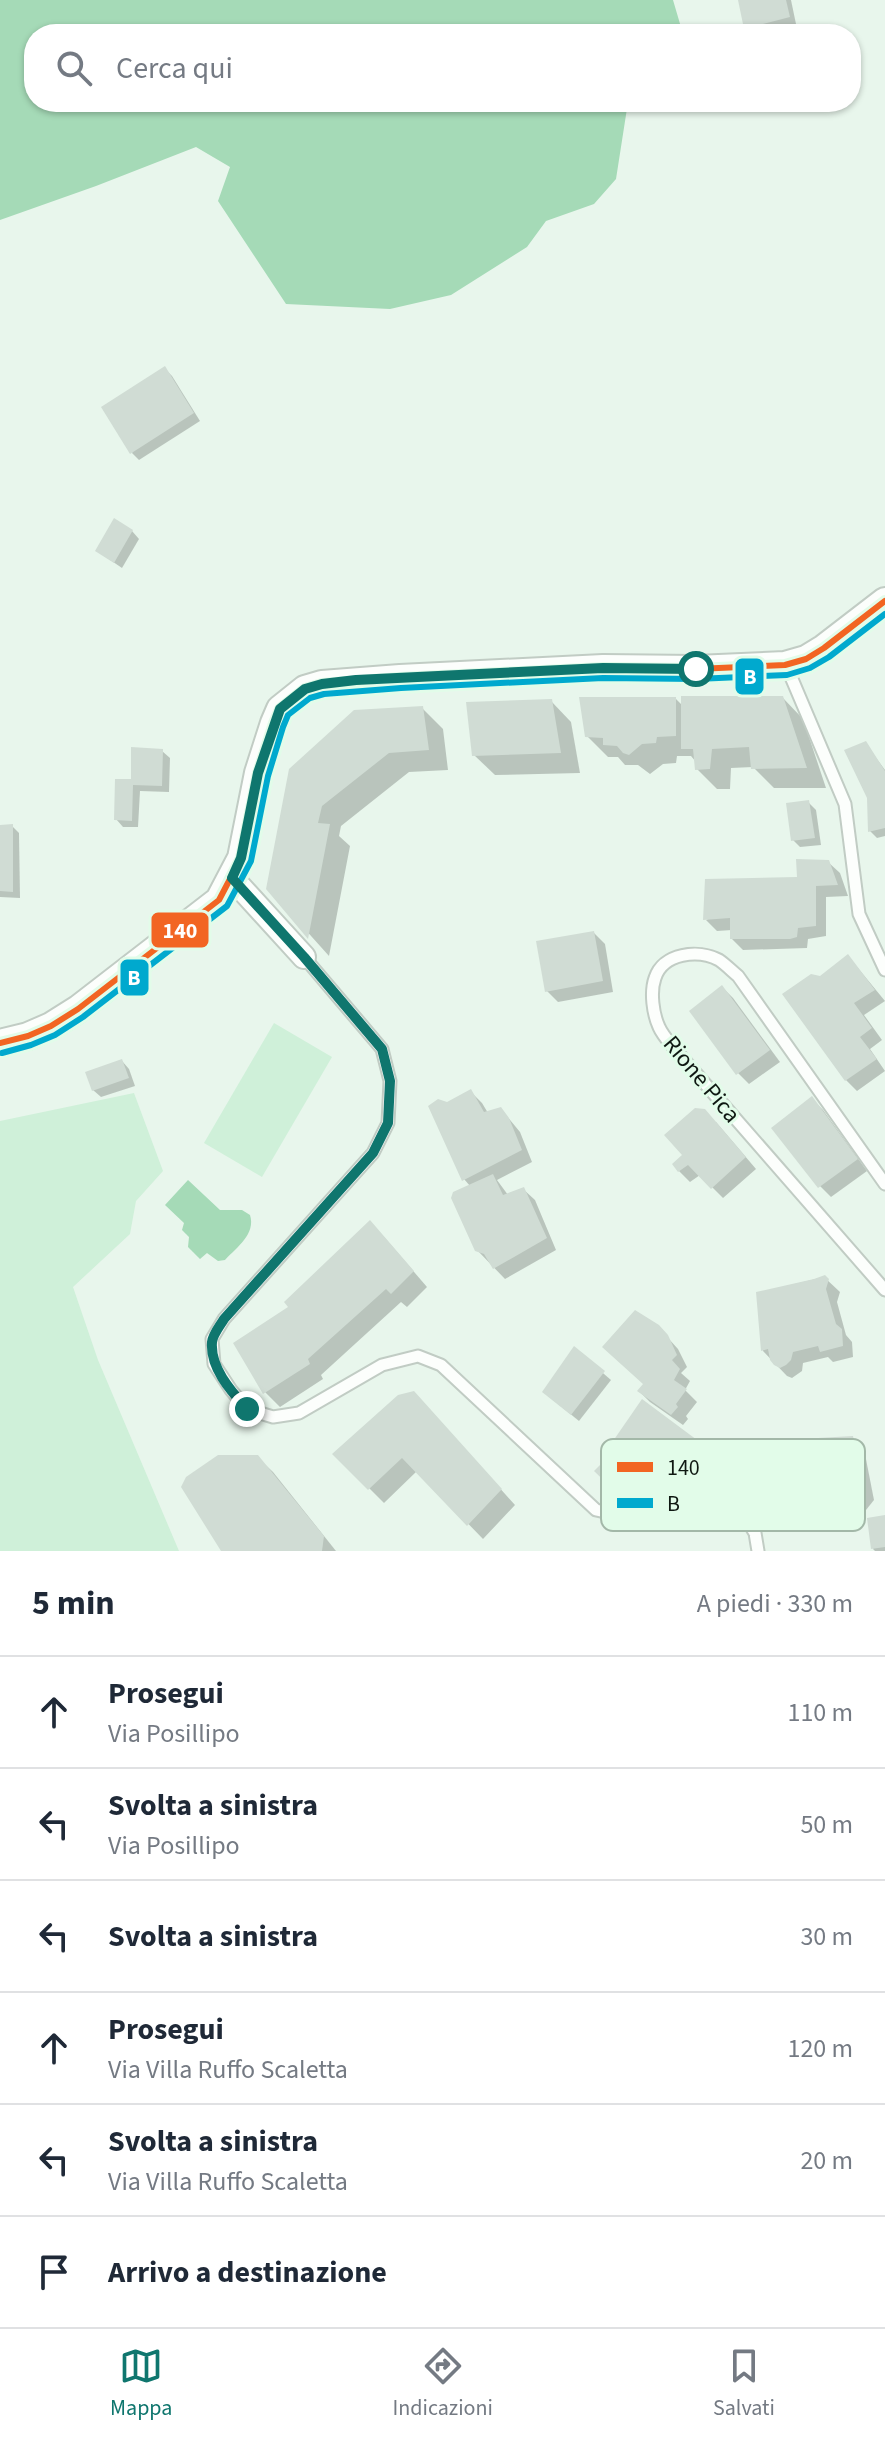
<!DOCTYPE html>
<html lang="it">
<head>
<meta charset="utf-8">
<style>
	body { margin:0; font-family:"Source Sans 3",sans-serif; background:#f2f2f3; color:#1f2937 }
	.stop { position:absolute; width:24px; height:24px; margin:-18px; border:6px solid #0f766e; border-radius:50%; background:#fff }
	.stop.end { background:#0f766e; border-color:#fff; box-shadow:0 2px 8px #0008 }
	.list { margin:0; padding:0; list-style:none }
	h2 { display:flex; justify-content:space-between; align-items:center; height:104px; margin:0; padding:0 32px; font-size:34px }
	h2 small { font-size:26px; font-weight:400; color:#747a83 }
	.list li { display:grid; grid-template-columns:52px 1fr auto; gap:24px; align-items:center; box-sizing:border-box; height:112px; padding:0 32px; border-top:2px solid #e0e1e3 }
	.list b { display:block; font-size:30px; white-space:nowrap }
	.list p { margin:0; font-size:26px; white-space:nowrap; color:#747a83 }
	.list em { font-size:26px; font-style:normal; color:#747a83 }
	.icon { flex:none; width:44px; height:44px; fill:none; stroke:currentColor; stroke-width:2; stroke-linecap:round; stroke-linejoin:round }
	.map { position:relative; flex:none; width:885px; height:1551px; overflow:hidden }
	.search { position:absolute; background:#fff; box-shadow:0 2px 6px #0004; left:24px; right:24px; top:24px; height:88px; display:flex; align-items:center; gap:20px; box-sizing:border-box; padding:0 28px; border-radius:32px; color:#747a83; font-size:30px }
	.sheet { height:776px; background:#fff }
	nav { display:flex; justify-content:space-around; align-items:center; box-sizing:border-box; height:112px; border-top:2px solid #e0e1e3; background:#fff; font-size:22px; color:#747a83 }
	nav a { display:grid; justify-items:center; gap:4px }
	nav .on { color:#0f766e }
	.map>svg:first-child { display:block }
	.green { fill:#cff0d9 }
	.water { fill:#a5dab7 }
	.shadow { fill:#0003 }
	.building { fill:#d0dcd4 }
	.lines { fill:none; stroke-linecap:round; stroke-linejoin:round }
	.service-casing { stroke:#c1ccc4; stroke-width:15 }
	.minor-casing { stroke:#c1ccc4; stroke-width:26 }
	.tertiary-casing { stroke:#c1ccc4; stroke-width:30 }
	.service { stroke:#fcfefc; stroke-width:11 }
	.minor { stroke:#fcfefc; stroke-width:22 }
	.tertiary { stroke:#fcfefc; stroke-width:26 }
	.bus-1-casing { stroke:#e2fce9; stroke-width:12 }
	.bus-2-casing { stroke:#e2fce9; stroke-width:12 }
	.bus-1 { stroke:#f26522; stroke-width:6 }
	.bus-2 { stroke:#00a9ce; stroke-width:6 }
	.route { stroke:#0f766e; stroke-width:10 }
	.labels { text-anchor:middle; stroke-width:6; stroke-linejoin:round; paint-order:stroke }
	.street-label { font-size:24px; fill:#0f1812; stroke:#e2fce9 }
	.key { fill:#e2fce9; stroke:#a3b8a8; stroke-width:2 }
	.key-label { font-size:22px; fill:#0f1812 }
	.line-badge { stroke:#e2fce9; stroke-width:3 }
	.badge-label { font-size:22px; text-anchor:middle; font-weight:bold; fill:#fff }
</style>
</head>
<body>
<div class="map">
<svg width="885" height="1551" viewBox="0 0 885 1551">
	<rect width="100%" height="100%" fill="#e8f6ec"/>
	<!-- green -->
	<g class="green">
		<path d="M274,1023L332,1057L262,1177L204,1143Z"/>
		<path d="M134,1093L163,1171L136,1201L130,1234L73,1287L98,1360L179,1551H0V1121Z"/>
	</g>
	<!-- water -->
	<g class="water">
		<path d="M0,0H673L683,34H34V102H628L616,179L594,204L546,221L527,247L451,295L390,309L286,304L218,201L230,167L196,147L96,186L0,220Z"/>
		<path d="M188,1180L220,1210H242L250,1215C256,1234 237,1247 225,1260L218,1261L207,1253L200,1259L188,1247L189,1237L182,1230L184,1223L165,1205Z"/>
	</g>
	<!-- shadow -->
	<g class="shadow">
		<path d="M740,0H791L796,24L752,34L746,28Z"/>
		<path d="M165,369L172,376L200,421L139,460L132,453Z"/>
		<path d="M132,531L139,539L122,568L97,551Z"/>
		<path d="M783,698L803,719L826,788H774L753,767L731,768L730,789H717L697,769L696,762L691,756H677L676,763L663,764L650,774L638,765H625L618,757H608L587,736L676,699L683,706Z"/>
		<path d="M551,701L571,722L580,773L495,775L474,755Z"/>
		<path d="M422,708L443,729L448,770L409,772L341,826L339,836L350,846L329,956L268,888L355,712Z"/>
		<path d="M865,743L885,770V836L877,838L870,831Z"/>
		<path d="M162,751L170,758L169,792L140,791L138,827H123L116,819L133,781Z"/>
		<path d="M809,803L816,810L821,845L800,847L793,840Z"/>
		<path d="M12,826L19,833L20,898L0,897V827Z"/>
		<path d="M828,862L840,873L848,896L826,897V936L808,939L807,948L743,950L732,939V930L717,931L706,920L799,879Z"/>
		<path d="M594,933L605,944L613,992L558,1002L547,991Z"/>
		<path d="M848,956L885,1001L864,1015L882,1040L870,1049L885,1071L857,1091L846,1080L821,978Z"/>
		<path d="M722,987L733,998L780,1062L749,1084L738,1073Z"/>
		<path d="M122,1061L129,1069L135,1086L101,1097L93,1090Z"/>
		<path d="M471,1092L482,1103L488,1113L501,1109L520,1132L532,1162L497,1180L508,1195L523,1189L535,1200L556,1250L505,1279L477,1250L470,1186L464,1179L447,1104Z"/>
		<path d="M812,1099L823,1110L867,1171L831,1197L820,1186Z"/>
		<path d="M716,1122L756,1169L723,1198L700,1175L690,1182L679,1171L685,1156Z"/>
		<path d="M384,1237L427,1287L407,1307L401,1302L321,1375L323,1379L280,1407L265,1392L290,1307Z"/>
		<path d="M824,1277L840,1292L837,1302L846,1335L852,1342L853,1357L833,1362L828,1357L803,1363L802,1371L792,1378L787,1376L763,1351L758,1293Z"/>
		<path d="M658,1327L678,1349L687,1367L681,1373L690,1381L685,1390L697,1402L686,1416L688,1419L683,1425L650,1402L639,1391L645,1384Z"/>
		<path d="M575,1349L611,1380L579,1421L552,1399Z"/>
		<path d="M643,1402L696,1442L707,1453L677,1495L624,1455L613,1444Z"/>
		<path d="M428,1408L515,1505L483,1539L417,1471L384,1503L335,1454Z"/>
		<path d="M852,1438L864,1449L874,1500L858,1520L806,1527L795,1516Z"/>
		<path d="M612,1456L647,1489L632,1505L597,1471Z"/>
		<path d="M257,1457L273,1472L336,1551H224Z"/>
		<path d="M885,1517V1551H875L873,1549Z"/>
	</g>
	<!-- building -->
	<g class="building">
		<path d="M738,0H786L790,17L744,29Z"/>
		<path d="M165,366L194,413L130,454L101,407Z"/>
		<path d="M114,518L133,530L114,563L95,551Z"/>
		<path d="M681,696H783L807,768L751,769L749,747L712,749L710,769L695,770L693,749H681Z"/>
		<path d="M579,697H676V736L657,737L656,743L642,744L629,755L623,753L617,746L603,745V738L585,737Z"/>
		<path d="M552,699L561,753L472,756L466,702Z"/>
		<path d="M423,706L429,750L389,753L322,806L318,823L330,824L308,939L266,889L289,769L354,710Z"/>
		<path d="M866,741L885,771V828L868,832L867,798L844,750Z"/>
		<path d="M131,747L163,749L162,786L133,785L132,821L114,820L115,779H131Z"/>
		<path d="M809,800L815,838L791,841L786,803Z"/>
		<path d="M13,824V892L0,891V825Z"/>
		<path d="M796,859L829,860L838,885L816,886V926L798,928L797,937L790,939H730V918L703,920L705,879L797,877Z"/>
		<path d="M594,931L603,981L545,992L536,941Z"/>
		<path d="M848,954L875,990L854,1003L872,1028L860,1037L877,1059L845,1081L782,994L811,974L820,976Z"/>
		<path d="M722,985L770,1050L736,1075L689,1011Z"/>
		<path d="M122,1059L129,1078L92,1091L85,1072Z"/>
		<path d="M471,1089L484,1112L501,1107L509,1118L522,1150L462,1181L428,1106L438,1099L447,1102Z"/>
		<path d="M812,1096L858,1159L818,1188L771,1128Z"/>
		<path d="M695,1108L705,1109L746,1157L711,1189L688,1165L678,1172L672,1164L682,1155L664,1135Z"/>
		<path d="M493,1174L503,1195L524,1187L547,1238L493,1269L484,1254L475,1251L451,1198L453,1192Z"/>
		<path d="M370,1220L414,1271L391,1294L386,1289L308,1359L310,1364L263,1394L233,1343L288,1307L284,1302Z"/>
		<path d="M825,1275L829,1279L826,1289L836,1324L842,1329L843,1346L820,1352L818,1346L793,1352L791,1360L786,1365L780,1368L774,1365L770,1360L768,1349L761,1351L756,1292L814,1279Z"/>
		<path d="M635,1310L659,1325L668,1335L677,1355L672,1360L680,1369L674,1380L687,1389L676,1404L678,1407L671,1415L637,1391L643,1384L602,1347Z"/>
		<path d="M574,1346L605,1371L571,1415L542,1392Z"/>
		<path d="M414,1391L502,1489L467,1526L402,1458L368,1490L332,1454L398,1395Z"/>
		<path d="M642,1399L697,1440L665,1486L611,1444Z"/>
		<path d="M853,1436L864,1488L846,1509L793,1517L784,1482L775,1470L818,1438Z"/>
		<path d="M612,1453L641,1481L623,1499L594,1471Z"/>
		<path d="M218,1455H258L324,1536L322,1551H221L181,1487L186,1477Z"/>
		<path d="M885,1515V1547L871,1549L867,1518Z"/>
	</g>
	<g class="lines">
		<defs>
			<g id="service">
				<path d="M786,665L845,804L859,914L885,970"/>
				<path d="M304,957L382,1049L390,1081L388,1123L373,1153L224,1319L212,1339L214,1364L231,1390L247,1409L273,1417L299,1413L382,1365L418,1356L441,1365L596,1510L651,1522L718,1503L739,1507L755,1533L758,1551"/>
				<path d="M885,1184L738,976C732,971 725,964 719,960C698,949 663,953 655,978C650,992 653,1014 659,1027C662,1034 668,1041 673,1047L885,1290"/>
			</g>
			<path id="minor" d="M232,878L304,957"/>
			<path id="tertiary" d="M0,1043L28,1036L51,1026L78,1009L219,900L241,858L258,773L274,723L280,709L305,689L322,684L400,678L603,668L696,669L785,665L806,659L824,648L885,601"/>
		</defs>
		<!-- service casing -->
		<use href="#service" class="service-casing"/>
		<!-- minor casing -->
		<use href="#minor" class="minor-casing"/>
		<!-- tertiary casing -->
		<use href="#tertiary" class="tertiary-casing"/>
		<!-- service -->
		<use href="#service" class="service"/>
		<!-- minor -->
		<use href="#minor" class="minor"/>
		<!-- tertiary -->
		<use href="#tertiary" class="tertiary"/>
		<defs>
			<path id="bus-1" d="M0,1043L28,1036L51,1026L78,1009L219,900L241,858L258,773L274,723L280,709L305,689L322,684L400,678L603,668L696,669L785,665L806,659L824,648L885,601"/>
			<path id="bus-2" d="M2,1053L31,1045L55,1035L83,1017L227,906L251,861L268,776L283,727L288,715L310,698L324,694L401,688L603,678L696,679L787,675L810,668L829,657L885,614"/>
		</defs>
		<!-- bus-1 casing -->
		<use href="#bus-1" class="bus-1-casing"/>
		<!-- bus-2 casing -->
		<use href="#bus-2" class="bus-2-casing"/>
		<!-- bus-1 -->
		<use href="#bus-1" class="bus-1"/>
		<!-- bus-2 -->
		<use href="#bus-2" class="bus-2"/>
	</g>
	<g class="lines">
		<!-- route -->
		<path class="route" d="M247,1409C231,1391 210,1368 212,1342C213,1334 220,1326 224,1319L373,1153L388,1123L390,1081L382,1049L304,957L232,878L241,858L258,773L280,709L305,689L322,684L356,680L603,668L696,669"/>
	</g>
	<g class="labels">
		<!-- street labels -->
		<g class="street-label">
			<text transform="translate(702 1079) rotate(50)" y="8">Rione Pica</text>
		</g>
	</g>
	<!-- legend -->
	<rect x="601" y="1439" width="264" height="92" rx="12" class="key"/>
	<rect x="617" y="1462" width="36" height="10" fill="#f26522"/>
	<rect x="617" y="1498" width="36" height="10" fill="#00a9ce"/>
	<g class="key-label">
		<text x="667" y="1475">140</text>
		<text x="667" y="1511">B</text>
	</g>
	<g class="line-badge">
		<rect x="734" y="657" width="31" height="39" rx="8" fill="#00a9ce"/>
		<rect x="150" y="911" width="60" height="38" rx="8" fill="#f26522"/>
		<rect x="119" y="958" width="31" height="39" rx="8" fill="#00a9ce"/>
	</g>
	<g class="badge-label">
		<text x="750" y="684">B</text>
		<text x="180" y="938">140</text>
		<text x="134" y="985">B</text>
	</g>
</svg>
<div class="stop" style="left:696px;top:669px"></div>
<div class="stop end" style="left:247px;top:1409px"></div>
<div class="search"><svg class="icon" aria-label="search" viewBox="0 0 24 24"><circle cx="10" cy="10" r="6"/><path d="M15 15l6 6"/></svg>Cerca qui</div>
</div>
<section class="sheet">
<h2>5 min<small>A piedi · 330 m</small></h2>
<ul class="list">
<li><svg class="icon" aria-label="ahead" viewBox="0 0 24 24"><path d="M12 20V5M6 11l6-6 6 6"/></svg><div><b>Prosegui</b><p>Via Posillipo</p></div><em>110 m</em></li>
<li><svg class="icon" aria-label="left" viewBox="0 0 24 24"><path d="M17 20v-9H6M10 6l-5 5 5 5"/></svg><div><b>Svolta a sinistra</b><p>Via Posillipo</p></div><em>50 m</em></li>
<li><svg class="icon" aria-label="left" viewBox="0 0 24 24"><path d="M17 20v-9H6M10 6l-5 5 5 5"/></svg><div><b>Svolta a sinistra</b></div><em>30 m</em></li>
<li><svg class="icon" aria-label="ahead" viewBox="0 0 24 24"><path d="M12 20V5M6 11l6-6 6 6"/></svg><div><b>Prosegui</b><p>Via Villa Ruffo Scaletta</p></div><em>120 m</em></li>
<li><svg class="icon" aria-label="left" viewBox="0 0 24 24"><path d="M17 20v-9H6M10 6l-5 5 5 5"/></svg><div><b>Svolta a sinistra</b><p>Via Villa Ruffo Scaletta</p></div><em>20 m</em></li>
<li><svg class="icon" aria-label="arrive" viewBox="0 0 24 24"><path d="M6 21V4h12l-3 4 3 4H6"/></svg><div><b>Arrivo a destinazione</b></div></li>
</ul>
</section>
<nav>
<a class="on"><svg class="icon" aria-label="map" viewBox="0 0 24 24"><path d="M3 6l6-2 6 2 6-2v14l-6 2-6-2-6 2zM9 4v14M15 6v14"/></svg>Mappa</a>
<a><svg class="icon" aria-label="directions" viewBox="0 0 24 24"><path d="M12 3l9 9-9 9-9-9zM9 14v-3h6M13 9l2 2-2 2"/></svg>Indicazioni</a>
<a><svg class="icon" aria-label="saved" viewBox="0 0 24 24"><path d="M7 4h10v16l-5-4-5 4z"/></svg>Salvati</a>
</nav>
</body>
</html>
